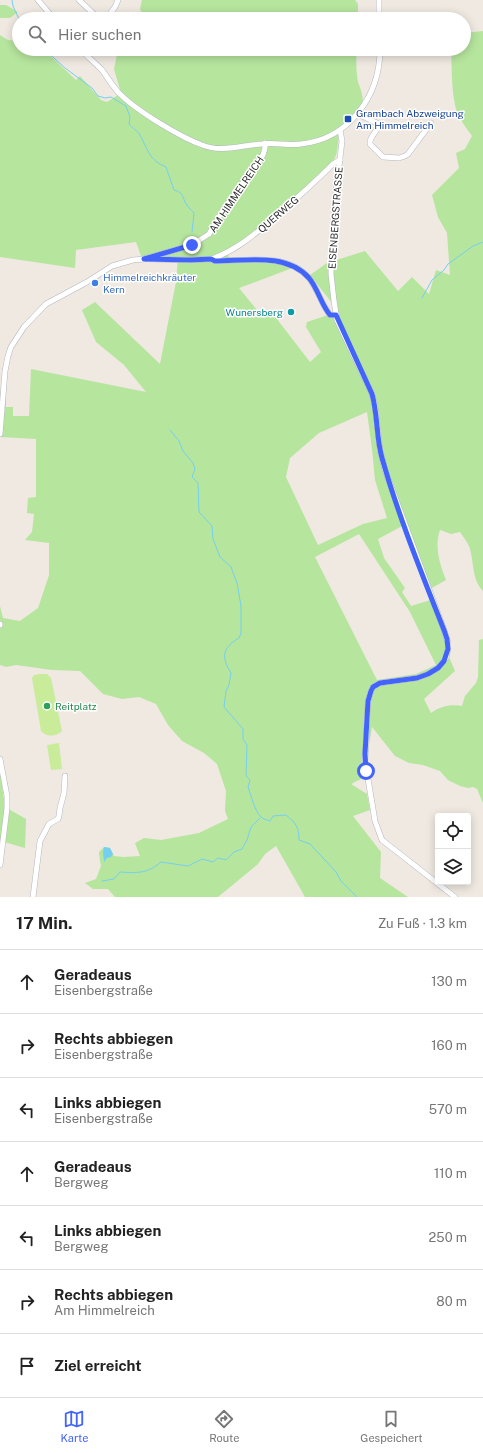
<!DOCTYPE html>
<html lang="de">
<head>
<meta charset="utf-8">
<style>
	body { margin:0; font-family:"Public Sans",sans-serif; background:#f2f2f2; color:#222 }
	.controls { position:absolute; right:12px; bottom:12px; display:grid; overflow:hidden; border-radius:4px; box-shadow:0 2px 10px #0003 }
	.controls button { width:36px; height:36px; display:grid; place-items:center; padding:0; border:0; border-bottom:1px solid #e0e0e0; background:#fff; color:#222; font:20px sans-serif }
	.stop { position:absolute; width:12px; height:12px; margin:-9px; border:3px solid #4264fb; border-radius:50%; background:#fff }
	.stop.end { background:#4264fb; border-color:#fff; box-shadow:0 1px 4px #0008 }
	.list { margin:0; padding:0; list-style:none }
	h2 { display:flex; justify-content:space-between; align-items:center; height:52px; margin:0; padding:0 16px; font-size:17px }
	h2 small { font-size:13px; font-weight:400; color:#767676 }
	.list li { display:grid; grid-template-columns:26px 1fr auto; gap:12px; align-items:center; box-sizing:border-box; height:64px; padding:0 16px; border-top:1px solid #e0e0e0 }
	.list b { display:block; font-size:15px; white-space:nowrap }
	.list p { margin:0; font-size:13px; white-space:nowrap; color:#767676 }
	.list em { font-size:13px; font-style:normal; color:#767676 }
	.icon { flex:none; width:22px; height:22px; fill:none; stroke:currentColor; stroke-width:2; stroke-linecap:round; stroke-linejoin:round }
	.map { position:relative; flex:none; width:483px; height:897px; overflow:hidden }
	.search { position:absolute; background:#fff; box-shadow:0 2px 10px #0003; left:12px; right:12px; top:12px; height:44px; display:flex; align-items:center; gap:10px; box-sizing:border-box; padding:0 14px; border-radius:22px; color:#767676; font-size:15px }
	.sheet { height:500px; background:#fff }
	nav { display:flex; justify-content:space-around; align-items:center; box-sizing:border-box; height:56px; border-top:1px solid #e0e0e0; background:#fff; font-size:11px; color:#767676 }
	nav a { display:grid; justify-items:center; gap:2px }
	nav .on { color:#4264fb }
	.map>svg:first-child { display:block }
	.green { fill:#b6e59e; fill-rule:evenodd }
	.pitch { fill:#c9ec9a }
	.water { fill:#75cff0 }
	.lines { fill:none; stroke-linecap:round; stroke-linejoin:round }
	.stream { stroke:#75cff0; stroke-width:1 }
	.minor-casing { stroke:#b4b7c1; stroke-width:6 }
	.minor { stroke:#fff; stroke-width:5 }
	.route { stroke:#4264fb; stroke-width:5 }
	.transit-dot { fill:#1a4fb4; stroke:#fff; stroke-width:1.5 }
	.shop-dot { fill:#3f7fe0; stroke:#fff; stroke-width:1.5 }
	.culture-dot { fill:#0f9aa8; stroke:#fff; stroke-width:1.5 }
	.leisure-dot { fill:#2e9e5b; stroke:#fff; stroke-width:1.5 }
	.labels { text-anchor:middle; stroke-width:3; stroke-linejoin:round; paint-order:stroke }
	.transit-label { font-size:10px; fill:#164399; stroke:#fff; text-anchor:start }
	.street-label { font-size:10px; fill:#2e2e2e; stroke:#fff }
	.shop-label { font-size:10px; fill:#366cbe; stroke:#fff; text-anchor:start }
	.culture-label { font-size:10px; fill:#0d838f; stroke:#fff; text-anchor:end }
	.leisure-label { font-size:10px; fill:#27864d; stroke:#fff; text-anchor:start }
</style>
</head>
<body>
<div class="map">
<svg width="483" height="897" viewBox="0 0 483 897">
	<rect width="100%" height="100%" fill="#efe9e1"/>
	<!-- green -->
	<g class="green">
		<path d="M142,0H355L358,4V19H144L140,9Z"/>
		<path d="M0,5H6L18,12L10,18H0Z"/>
		<path d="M483,31V591C472,580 474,563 470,549C468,542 464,538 460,532L451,534L440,530C434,546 440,565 446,580L430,589L406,524L378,539L384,558L405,588L402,592L411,606L434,599L445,629L449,657L455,671L424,699L431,713C440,706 452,704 462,706L465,696L476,683L478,677L479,640L483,639V803L477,789L473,787L468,788L460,786L448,780L440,771L423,765L409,763L395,756L372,727L368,751V769L365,771L361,779L351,784L367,794L370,810L353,816L381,852L380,878L408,897H305L276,846L265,854L258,864L218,897H115L108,889H93L85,883L96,879L101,866L100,861L99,852L104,847L110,848L114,856L124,857L140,856L135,843L144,838L161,840L199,833L228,819L225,811L226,791L217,764L204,753L182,741L168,725L156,704L139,697L122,699L103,694L80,671L52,670L16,665L6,667L0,665V562V606L3,618L20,621L38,608L49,575V543L25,540L32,532L34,514L27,513L28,498L36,497V439L0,437V393L6,394V407H13V416H29L31,369L146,392L124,365L96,342L82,310L95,302L160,364L176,282L178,258L141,256L136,242L76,250L75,268L0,257V35L8,40L19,41V49H43L76,80L80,76L101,100L107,102L121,93L114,69L117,54L126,49H357C356,60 356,71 358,82C361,90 363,95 363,104C356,113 344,120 340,131C337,141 339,150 334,160L289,202L228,254L229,259L255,257L295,267L239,288L262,316L270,310L310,362L321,352L306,327L307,322L337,312L336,308L310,275L327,263L365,251L398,291L412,277L429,294L436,270L450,275L447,233L438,217L432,195L459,168L456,153L465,149L472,136C466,127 459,119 456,109C451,90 452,68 451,49H464V33ZM367,412L372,449L375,480L387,518L363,524L318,545L286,477L290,458L319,433ZM359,534L410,612L436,665L416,674L377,680L315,557Z"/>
		<path d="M0,771L5,807L26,819L25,848L1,841L0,845Z"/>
	</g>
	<!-- pitch -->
	<g class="pitch">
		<path d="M40,674H47L51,678L62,731C56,737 46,737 41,731L32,678L34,675Z"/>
		<path d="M59,743L62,769L51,770L47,745Z"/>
	</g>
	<!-- water -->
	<path class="water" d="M104,847L110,848L113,854L111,857L107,858L104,862L103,852Z"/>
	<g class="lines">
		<!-- stream -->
		<g class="stream">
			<path d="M12,0L13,6L19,19"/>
			<path d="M44,49L65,68L92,88L98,96L105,98L111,97L126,106L130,117L129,124C132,128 139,132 140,135C148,150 149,160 166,167L174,190C182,192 182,195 185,202C187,206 191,210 194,213L192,232"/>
			<path d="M422,298L432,280L444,270L448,264L473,246L483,242"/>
			<path d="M170,430L179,441L183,451L193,463L195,469L192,477L198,483L199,512L212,526L213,539L220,557L231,567L237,583L241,606V633L239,638C222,648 221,657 231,673L229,685L226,691L224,707L243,729V739L247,745L246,776L250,780L248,787C251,795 255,812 261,817C263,819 267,820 270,821L273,816L286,815C296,823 299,827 299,840L310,844L336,872L341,881L357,897"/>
			<path d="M102,881L114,879L120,872C137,873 147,874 161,862L188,866L202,859L213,862L218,858L226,860L234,852L242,849L247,840L251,827L260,818"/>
		</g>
		<defs>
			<g id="minor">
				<path d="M38,0L54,19"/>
				<path d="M79,0L99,19"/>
				<path d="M379,0V19"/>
				<path d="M106,19L115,7L118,0"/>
				<path d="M80,49C87,56 95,63 102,70C108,78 113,87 120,94C137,111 180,137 202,145C222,153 241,145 262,144C275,142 288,146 301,144C349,139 380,96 380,49"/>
				<path d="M358,114L379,124C378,132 369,136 370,144L383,157L399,158L405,156L408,154L431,123"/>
				<path d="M340,130L342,141L336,192L332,247L331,274L334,301L337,320L372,394L375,406L380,450L385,470L444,630L448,643V649L446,658L438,668L428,674L417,678L380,683L373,687L371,691L368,701L365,761L375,821L382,840L455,897"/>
				<path d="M148,259L191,260L211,259L215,261C245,261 287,252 309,278C318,289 321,304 330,315H336"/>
				<path d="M211,259C236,251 256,233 275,217C295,200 314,183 333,164L340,160"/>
				<path d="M0,434L5,371L8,356L11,347L24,327L46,304L87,282L112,266L133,260L144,259L192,245L209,234L223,210L263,155L265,148V143"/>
				<path d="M0,624V625"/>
				<path d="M0,759L7,796V808L0,865"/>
				<path d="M33,897L40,841L49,824L58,819L59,816L60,808L64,793L65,776"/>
			</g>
		</defs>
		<!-- minor casing -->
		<use href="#minor" class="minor-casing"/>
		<!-- minor -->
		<use href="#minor" class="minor"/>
	</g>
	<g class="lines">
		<!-- route -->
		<path class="route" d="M192,245L144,259L191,260L211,259L215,261C245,261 286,252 309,278C318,289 321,304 330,315H336L372,394C378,415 376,437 382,458C398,515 422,574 444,630L447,639L448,649L444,661L438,668L428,674L417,678L380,683L373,687L371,691L368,701L365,754L366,771"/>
	</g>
	<!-- markers -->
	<rect class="transit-dot" x="344" y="115" width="8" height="8" rx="2"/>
	<circle class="shop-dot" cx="95" cy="283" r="4"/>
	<circle class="culture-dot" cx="291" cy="312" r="4"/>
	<circle class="leisure-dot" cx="47" cy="706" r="4"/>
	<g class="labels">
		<!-- transit labels -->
		<g class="transit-label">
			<text x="356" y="117">Grambach Abzweigung<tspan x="356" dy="12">Am Himmelreich</tspan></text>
		</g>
		<!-- street labels -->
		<g class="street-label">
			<text transform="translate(236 194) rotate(-56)" y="4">AM HIMMELREICH</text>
			<text transform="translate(278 214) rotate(-41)" y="4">QUERWEG</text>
			<text transform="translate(335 218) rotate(-86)" y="4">EISENBERGSTRASSE</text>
		</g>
		<!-- shop labels -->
		<g class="shop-label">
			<text x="103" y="281">Himmelreichkräuter<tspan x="103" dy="12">Kern</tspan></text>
		</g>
		<!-- culture labels -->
		<g class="culture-label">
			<text x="283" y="316">Wunersberg</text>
		</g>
		<!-- leisure labels -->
		<g class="leisure-label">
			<text x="55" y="710">Reitplatz</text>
		</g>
	</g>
</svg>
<div class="controls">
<button><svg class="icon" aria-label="locate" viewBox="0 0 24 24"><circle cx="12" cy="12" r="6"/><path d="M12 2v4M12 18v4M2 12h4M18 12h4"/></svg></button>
<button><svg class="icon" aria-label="layers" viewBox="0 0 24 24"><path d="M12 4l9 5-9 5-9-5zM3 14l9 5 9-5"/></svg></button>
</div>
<div class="stop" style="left:366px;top:771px"></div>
<div class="stop end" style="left:192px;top:245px"></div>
<div class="search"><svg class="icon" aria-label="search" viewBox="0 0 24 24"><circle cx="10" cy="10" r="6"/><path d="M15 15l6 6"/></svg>Hier suchen</div>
</div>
<section class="sheet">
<h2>17 Min.<small>Zu Fuß · 1.3 km</small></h2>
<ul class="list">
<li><svg class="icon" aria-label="ahead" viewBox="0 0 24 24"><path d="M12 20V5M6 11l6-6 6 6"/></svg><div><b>Geradeaus</b><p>Eisenbergstraße</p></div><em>130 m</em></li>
<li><svg class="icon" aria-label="right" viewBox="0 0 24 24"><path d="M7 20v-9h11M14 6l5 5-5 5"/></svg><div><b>Rechts abbiegen</b><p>Eisenbergstraße</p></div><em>160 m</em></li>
<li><svg class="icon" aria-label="left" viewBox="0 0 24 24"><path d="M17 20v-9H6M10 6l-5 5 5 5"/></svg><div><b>Links abbiegen</b><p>Eisenbergstraße</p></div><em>570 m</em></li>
<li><svg class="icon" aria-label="ahead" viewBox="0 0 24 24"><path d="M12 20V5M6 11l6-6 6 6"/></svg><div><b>Geradeaus</b><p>Bergweg</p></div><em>110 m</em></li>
<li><svg class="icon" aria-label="left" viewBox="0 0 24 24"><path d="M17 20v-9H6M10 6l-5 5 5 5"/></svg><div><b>Links abbiegen</b><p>Bergweg</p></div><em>250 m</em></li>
<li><svg class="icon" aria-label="right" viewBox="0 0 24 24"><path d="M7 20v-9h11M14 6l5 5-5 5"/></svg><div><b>Rechts abbiegen</b><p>Am Himmelreich</p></div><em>80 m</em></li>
<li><svg class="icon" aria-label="arrive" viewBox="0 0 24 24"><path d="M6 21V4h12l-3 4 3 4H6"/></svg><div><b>Ziel erreicht</b></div></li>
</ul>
</section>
<nav>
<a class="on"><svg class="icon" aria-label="map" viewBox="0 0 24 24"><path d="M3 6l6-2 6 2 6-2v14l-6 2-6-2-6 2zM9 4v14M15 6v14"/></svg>Karte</a>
<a><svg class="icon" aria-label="directions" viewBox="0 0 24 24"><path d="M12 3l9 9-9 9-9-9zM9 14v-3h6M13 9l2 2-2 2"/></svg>Route</a>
<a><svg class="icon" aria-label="saved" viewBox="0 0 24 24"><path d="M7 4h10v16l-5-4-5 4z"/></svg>Gespeichert</a>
</nav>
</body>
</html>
